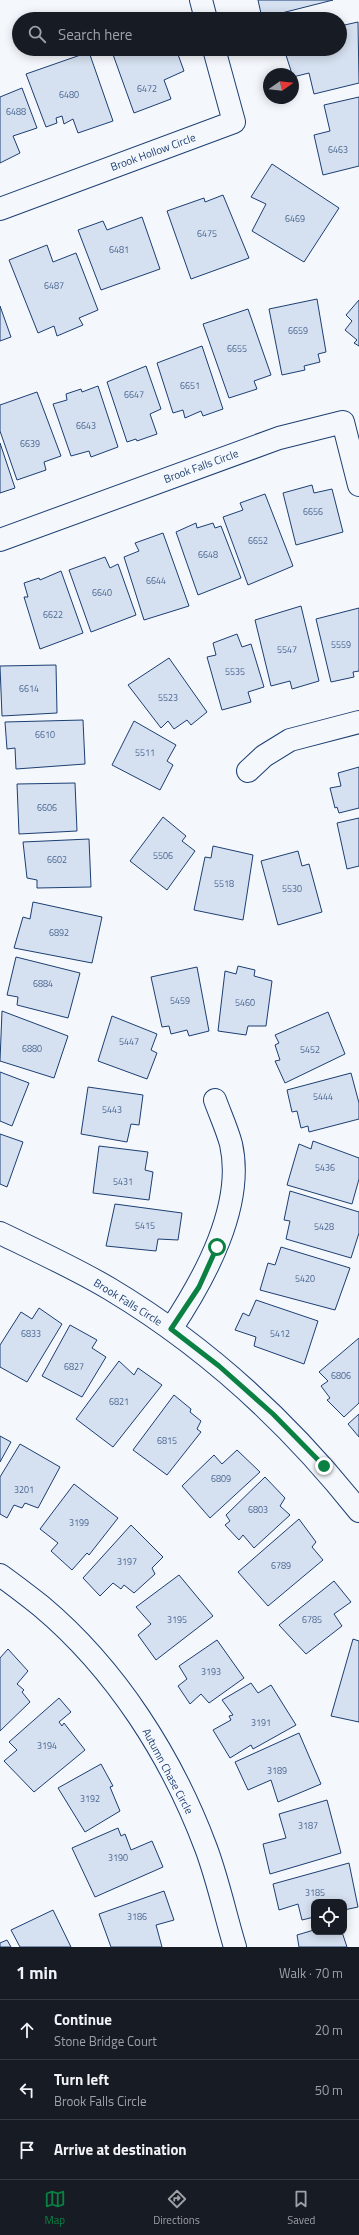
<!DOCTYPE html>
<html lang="en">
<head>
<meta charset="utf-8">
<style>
	body { margin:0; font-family:"Titillium Web",sans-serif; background:#242831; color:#f1f3f6 }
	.controls { position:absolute; right:12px; bottom:12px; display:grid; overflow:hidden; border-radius:8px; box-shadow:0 2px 10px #0003 }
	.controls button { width:36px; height:36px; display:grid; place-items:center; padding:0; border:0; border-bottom:1px solid #363941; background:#171b24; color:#f1f3f6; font:20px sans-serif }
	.compass { position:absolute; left:263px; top:68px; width:36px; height:36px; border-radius:50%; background:#171b24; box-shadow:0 2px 10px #0003; rotate:76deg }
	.stop { position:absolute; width:12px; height:12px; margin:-9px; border:3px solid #0b8043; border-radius:50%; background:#fff }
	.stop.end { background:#0b8043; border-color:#fff; box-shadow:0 1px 4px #0008 }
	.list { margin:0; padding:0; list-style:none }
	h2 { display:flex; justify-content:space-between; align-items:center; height:52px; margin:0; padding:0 16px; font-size:17px }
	h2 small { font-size:13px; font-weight:400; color:#9ea1a6 }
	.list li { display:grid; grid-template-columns:26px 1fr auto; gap:12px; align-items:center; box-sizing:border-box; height:60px; padding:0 16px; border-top:1px solid #363941 }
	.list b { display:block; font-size:15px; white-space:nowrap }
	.list p { margin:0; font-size:13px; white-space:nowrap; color:#9ea1a6 }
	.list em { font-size:13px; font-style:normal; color:#9ea1a6 }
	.icon { flex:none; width:22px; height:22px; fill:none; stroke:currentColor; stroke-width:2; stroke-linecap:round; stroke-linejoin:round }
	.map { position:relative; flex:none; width:359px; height:1947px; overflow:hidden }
	.search { position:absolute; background:#171b24; box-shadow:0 2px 10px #0003; left:12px; right:12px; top:12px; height:44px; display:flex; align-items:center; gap:10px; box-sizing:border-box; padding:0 14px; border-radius:22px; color:#9ea1a6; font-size:15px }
	.sheet { height:232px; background:#171b24 }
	nav { display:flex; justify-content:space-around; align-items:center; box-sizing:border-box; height:56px; border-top:1px solid #363941; background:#171b24; font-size:11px; color:#9ea1a6 }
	nav a { display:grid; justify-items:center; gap:2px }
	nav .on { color:#0b8043 }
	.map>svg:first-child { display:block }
	.building { fill:#d5e0f0; stroke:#1d3f73 }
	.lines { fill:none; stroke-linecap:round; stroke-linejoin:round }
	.minor-casing { stroke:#1d3f73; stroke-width:24 }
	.minor { stroke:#f4f7fb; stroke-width:22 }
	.route { stroke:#0b8043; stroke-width:5 }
	.labels { text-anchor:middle; stroke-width:3; stroke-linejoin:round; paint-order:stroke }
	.number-label { font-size:9px; fill:#4b6792 }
	.street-label { font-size:11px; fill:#1d3f73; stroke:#f4f7fb }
</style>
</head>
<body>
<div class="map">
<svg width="359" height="1947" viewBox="0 0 359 1947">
	<rect width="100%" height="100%" fill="#f4f7fb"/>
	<!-- building -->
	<g class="building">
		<path d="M258,0H333L262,18Z"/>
		<path d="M358,22L359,83L314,94L309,73L293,77L284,49H340V26Z"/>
		<path d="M111,49H176L184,71L164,80L171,99L134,113Z"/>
		<path d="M89,52L113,121L78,133L73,119L64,124L62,116L56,118L57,123L46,127L26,74Z"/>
		<path d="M22,88L37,128L13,136L20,153L0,163V97Z"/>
		<path d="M359,97V166L323,175L314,135L330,131L324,105Z"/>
		<path d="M272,164L339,208L304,262L252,231L266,204L251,197Z"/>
		<path d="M223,195L249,258L191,279L167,211L204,198L205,202Z"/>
		<path d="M142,217L160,269L101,290L78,230L103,221L107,230Z"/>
		<path d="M47,245L53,262L76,253L98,310L79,318L83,325L57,336L54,326L38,333L9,260Z"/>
		<path d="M317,299L326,352L318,354L320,362L304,366L305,370L282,375L269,309Z"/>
		<path d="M359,300V346L354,343L357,340L345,330L352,321L346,315Z"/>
		<path d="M0,306L11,337L0,341Z"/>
		<path d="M248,309L271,375L254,381L257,389L229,398L203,324Z"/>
		<path d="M202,346L223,409L203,416L201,411L185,418L183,410L173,413L157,363Z"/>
		<path d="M146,366L161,409L150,414L157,434L137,441L136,439L127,442L107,382Z"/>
		<path d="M98,386L118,447L91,457L89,451L71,456L53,404L67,400L66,394L81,389L82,392Z"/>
		<path d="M37,392L61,456L44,462L46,470L17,480L0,431V405Z"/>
		<path d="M0,443L15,488L0,493Z"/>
		<path d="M312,485L314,493L332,489L343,532L296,545L283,493Z"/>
		<path d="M265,494L293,566L248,585L223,517L243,510L240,503Z"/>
		<path d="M196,523L197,528L213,523L215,528L221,526L241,578L198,595L176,532Z"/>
		<path d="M163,533L189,606L144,620L124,557L139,551L135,543Z"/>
		<path d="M105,557L110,568L118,564L136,615L91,632L69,570Z"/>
		<path d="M61,571L83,633L40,649L24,597H28L24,583L39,578L40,580Z"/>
		<path d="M301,606L319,681L292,689L290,681L271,686L255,620Z"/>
		<path d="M359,608V671L353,672L354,677L331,682L316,619Z"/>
		<path d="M237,634L242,647L251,644L264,687L248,692L251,702L222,710L207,657L216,655L213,643Z"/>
		<path d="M169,658L207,712L191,725L187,720L174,729L168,721L161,728L128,685Z"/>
		<path d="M56,665L57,713L2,716L0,666Z"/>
		<path d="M83,720L85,764L16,769L15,748L7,749L5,722Z"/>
		<path d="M134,721L176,745L167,761L173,765L160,790L112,765Z"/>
		<path d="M359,767V808L339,813L337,807L335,808L330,788L341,786L338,773Z"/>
		<path d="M75,783L77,831L19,834L17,784Z"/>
		<path d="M163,817L186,836L182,841L195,851L167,890L130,861Z"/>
		<path d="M359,818V866L347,869L337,823Z"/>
		<path d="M89,839L91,887L37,888V880L27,878L23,842Z"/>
		<path d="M213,846L253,855L243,920L194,910L205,857L211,858Z"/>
		<path d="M298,851L302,866L309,864L322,912L278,925L261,861Z"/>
		<path d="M33,902L102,917L92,963L14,948L23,917L30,919Z"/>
		<path d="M16,957L80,973L68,1018L17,1005L18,997L7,995Z"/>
		<path d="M238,966L255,970L254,976L272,981L266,1026H248L246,1035L218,1031L225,971L236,974Z"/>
		<path d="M197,967L209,1031L189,1036L187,1030L171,1034L169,1026L162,1027L151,977Z"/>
		<path d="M2,1011L68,1036L54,1078L0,1061Z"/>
		<path d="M328,1012L345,1054L285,1083L275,1061L280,1060L275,1045L279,1043L275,1035Z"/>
		<path d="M112,1016L157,1034L151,1050L157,1053L147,1079L98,1061Z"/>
		<path d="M0,1072L29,1083L12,1126L0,1121Z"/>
		<path d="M351,1073L359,1103V1119L309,1132L308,1126L301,1128L297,1111L292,1112L287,1090Z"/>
		<path d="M88,1087L143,1095L139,1125L131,1124L127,1142L81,1134Z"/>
		<path d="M0,1134L23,1142L7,1187L0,1184Z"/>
		<path d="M313,1141L359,1158V1179L352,1204L287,1185L299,1144L311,1149Z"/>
		<path d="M99,1146L148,1152L145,1170L153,1172L149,1200L93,1193Z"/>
		<path d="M290,1191L359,1212V1233L351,1258L286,1239L290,1221L284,1220Z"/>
		<path d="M115,1204L182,1213L178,1240L158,1239L156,1251L106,1246Z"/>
		<path d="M281,1247L350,1268L335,1310L260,1290L268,1263L275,1265Z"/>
		<path d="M256,1300L318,1321L304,1364L254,1346L256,1337L235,1330L243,1313L249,1316Z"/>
		<path d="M39,1308L62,1324L27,1382L0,1367V1345L21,1312L32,1319Z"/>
		<path d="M70,1325L97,1340L92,1348L106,1357L82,1397L42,1376Z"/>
		<path d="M359,1338V1403L344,1417L327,1400L330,1398L321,1386L328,1381L319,1372Z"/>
		<path d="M119,1361L134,1375L138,1368L162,1385L113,1447L76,1419Z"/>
		<path d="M174,1395L191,1409L190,1412L201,1421L197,1429L201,1432L167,1475L133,1450Z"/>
		<path d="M359,1414V1437L348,1424Z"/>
		<path d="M0,1436L11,1442L0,1462Z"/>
		<path d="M20,1444L60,1467L38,1508L25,1503L22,1508L14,1505L7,1518L0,1514V1477Z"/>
		<path d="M237,1450L260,1472L210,1518L182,1486L214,1455L222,1464Z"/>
		<path d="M265,1477L285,1498L280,1506L290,1515L254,1548L243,1535L239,1540L225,1525L230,1521L226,1515Z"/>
		<path d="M74,1484L118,1518L89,1555L87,1553L72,1570L51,1551L58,1543L40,1529Z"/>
		<path d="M299,1519L316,1542L312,1547L323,1560L268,1606L238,1572Z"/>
		<path d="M131,1525L163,1557L152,1568L155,1574L134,1593L124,1585L121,1589L113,1583L100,1596L83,1578Z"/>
		<path d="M179,1575L213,1616L156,1660L138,1635L151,1624L136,1607Z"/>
		<path d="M334,1581L351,1602L334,1614L342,1626L306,1654L279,1625Z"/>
		<path d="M353,1639L359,1641V1722L331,1716Z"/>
		<path d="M217,1640L244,1678L209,1703L201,1694L190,1704L178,1686L187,1679L179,1666Z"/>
		<path d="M8,1649L28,1671L17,1684L24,1690L22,1692L30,1702L0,1731V1658Z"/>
		<path d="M251,1683L258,1693L271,1685L296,1725L253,1749L251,1745L230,1758L213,1730L231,1720L229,1716L233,1715L222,1700Z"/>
		<path d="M59,1698L71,1712L59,1722L62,1726L64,1723L85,1750L34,1792L4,1761L17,1750L9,1742Z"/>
		<path d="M299,1733L321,1784L278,1802L271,1780L248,1790L235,1762Z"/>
		<path d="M101,1764L113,1786L110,1787L120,1811L85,1832L58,1788Z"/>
		<path d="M327,1800L341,1853L270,1874L263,1844L286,1838L279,1814Z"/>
		<path d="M118,1828L121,1836L125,1834L131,1850L152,1841L163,1867L95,1897L72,1848Z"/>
		<path d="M349,1863L358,1907L344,1910V1902H314V1917L302,1920L298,1904L279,1910L273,1884Z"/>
		<path d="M164,1891L174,1920L156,1925L162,1947H111L99,1914Z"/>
		<path d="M53,1910L71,1947H20L11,1930Z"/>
		<path d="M314,1930V1932H342L347,1947H299L297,1935Z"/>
		<path d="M7,1940L11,1947H0V1943Z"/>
	</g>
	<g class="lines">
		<defs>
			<g id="minor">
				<path d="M201,0L206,19"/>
				<path d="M0,209L234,122L214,49"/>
				<path d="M0,540L279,438L343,422L359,485"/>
				<path d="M248,771L264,756L290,740L359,722"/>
				<path d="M0,1233C37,1251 75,1268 110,1289C207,1347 289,1423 359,1511"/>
				<path d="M171,1329C204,1279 245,1206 231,1144C227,1129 220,1114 215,1100"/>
				<path d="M0,1575C14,1585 27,1595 41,1606C116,1669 172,1757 206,1848C218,1880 225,1914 235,1947"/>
			</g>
		</defs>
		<!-- minor casing -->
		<use href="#minor" class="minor-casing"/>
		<!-- minor -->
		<use href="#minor" class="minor"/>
	</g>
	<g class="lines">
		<!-- route -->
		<path class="route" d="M217,1247L199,1287L171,1329L219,1366L273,1414L324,1466"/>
	</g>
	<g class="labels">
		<!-- number labels -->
		<g class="number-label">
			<text x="147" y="92">6472</text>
			<text x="69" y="98">6480</text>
			<text x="16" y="115">6488</text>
			<text x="338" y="153">6463</text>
			<text x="295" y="222">6469</text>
			<text x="207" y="237">6475</text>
			<text x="119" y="253">6481</text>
			<text x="54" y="289">6487</text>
			<text x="298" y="334">6659</text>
			<text x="237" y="352">6655</text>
			<text x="190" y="389">6651</text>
			<text x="134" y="398">6647</text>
			<text x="86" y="429">6643</text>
			<text x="30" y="447">6639</text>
			<text x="313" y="515">6656</text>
			<text x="258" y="544">6652</text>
			<text x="208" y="558">6648</text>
			<text x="156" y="584">6644</text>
			<text x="102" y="596">6640</text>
			<text x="53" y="618">6622</text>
			<text x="341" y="648">5559</text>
			<text x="287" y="653">5547</text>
			<text x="235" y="675">5535</text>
			<text x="29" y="692">6614</text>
			<text x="168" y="701">5523</text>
			<text x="45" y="738">6610</text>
			<text x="145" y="756">5511</text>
			<text x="47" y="811">6606</text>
			<text x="163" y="859">5506</text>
			<text x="57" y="863">6602</text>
			<text x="224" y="887">5518</text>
			<text x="292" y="892">5530</text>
			<text x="59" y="936">6892</text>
			<text x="43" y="987">6884</text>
			<text x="180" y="1004">5459</text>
			<text x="245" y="1006">5460</text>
			<text x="129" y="1045">5447</text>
			<text x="32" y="1052">6880</text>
			<text x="310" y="1053">5452</text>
			<text x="323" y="1100">5444</text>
			<text x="112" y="1113">5443</text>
			<text x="325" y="1171">5436</text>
			<text x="123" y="1185">5431</text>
			<text x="145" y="1229">5415</text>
			<text x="324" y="1230">5428</text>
			<text x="305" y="1282">5420</text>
			<text x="31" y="1337">6833</text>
			<text x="280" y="1337">5412</text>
			<text x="74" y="1370">6827</text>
			<text x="341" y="1379">6806</text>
			<text x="119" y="1405">6821</text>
			<text x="167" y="1444">6815</text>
			<text x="221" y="1482">6809</text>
			<text x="24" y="1493">3201</text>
			<text x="258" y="1513">6803</text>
			<text x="79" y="1526">3199</text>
			<text x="127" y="1565">3197</text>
			<text x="281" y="1569">6789</text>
			<text x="177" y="1623">3195</text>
			<text x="312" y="1623">6785</text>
			<text x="211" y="1675">3193</text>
			<text x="261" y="1726">3191</text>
			<text x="47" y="1749">3194</text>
			<text x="277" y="1774">3189</text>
			<text x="90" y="1802">3192</text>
			<text x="308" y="1829">3187</text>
			<text x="118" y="1861">3190</text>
			<text x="315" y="1896">3185</text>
			<text x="137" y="1920">3186</text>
		</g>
		<!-- street labels -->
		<g class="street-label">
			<text transform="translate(153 152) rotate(-20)" y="4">Brook Hollow Circle</text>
			<text transform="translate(201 466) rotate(-20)" y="4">Brook Falls Circle</text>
			<text transform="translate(128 1302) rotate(32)" y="4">Brook Falls Circle</text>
			<text transform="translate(168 1771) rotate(62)" y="4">Autumn Chase Circle</text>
		</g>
	</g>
</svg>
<div class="controls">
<button><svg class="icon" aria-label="locate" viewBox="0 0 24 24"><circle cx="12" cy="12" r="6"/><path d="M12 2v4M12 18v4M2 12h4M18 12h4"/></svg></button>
</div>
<svg class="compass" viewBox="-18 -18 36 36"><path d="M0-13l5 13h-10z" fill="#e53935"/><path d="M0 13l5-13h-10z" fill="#9ea1a6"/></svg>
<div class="stop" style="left:217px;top:1247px"></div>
<div class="stop end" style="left:324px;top:1466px"></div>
<div class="search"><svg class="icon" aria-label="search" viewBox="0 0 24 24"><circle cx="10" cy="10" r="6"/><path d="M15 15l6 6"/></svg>Search here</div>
</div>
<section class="sheet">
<h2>1 min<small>Walk · 70 m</small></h2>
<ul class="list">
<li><svg class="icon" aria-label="ahead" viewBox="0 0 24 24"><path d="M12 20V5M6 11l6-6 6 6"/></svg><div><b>Continue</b><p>Stone Bridge Court</p></div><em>20 m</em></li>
<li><svg class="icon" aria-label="left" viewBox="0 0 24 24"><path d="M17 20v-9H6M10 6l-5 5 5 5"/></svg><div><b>Turn left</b><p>Brook Falls Circle</p></div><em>50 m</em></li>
<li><svg class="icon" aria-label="arrive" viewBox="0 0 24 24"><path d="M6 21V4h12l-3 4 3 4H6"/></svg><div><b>Arrive at destination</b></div></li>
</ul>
</section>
<nav>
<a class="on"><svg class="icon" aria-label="map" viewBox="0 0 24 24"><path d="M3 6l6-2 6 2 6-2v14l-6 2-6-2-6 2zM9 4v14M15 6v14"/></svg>Map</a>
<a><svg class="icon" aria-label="directions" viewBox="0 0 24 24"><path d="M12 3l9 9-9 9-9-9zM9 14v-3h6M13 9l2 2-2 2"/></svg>Directions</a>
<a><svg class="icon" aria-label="saved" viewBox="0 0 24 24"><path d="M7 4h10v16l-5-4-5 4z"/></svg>Saved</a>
</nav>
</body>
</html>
